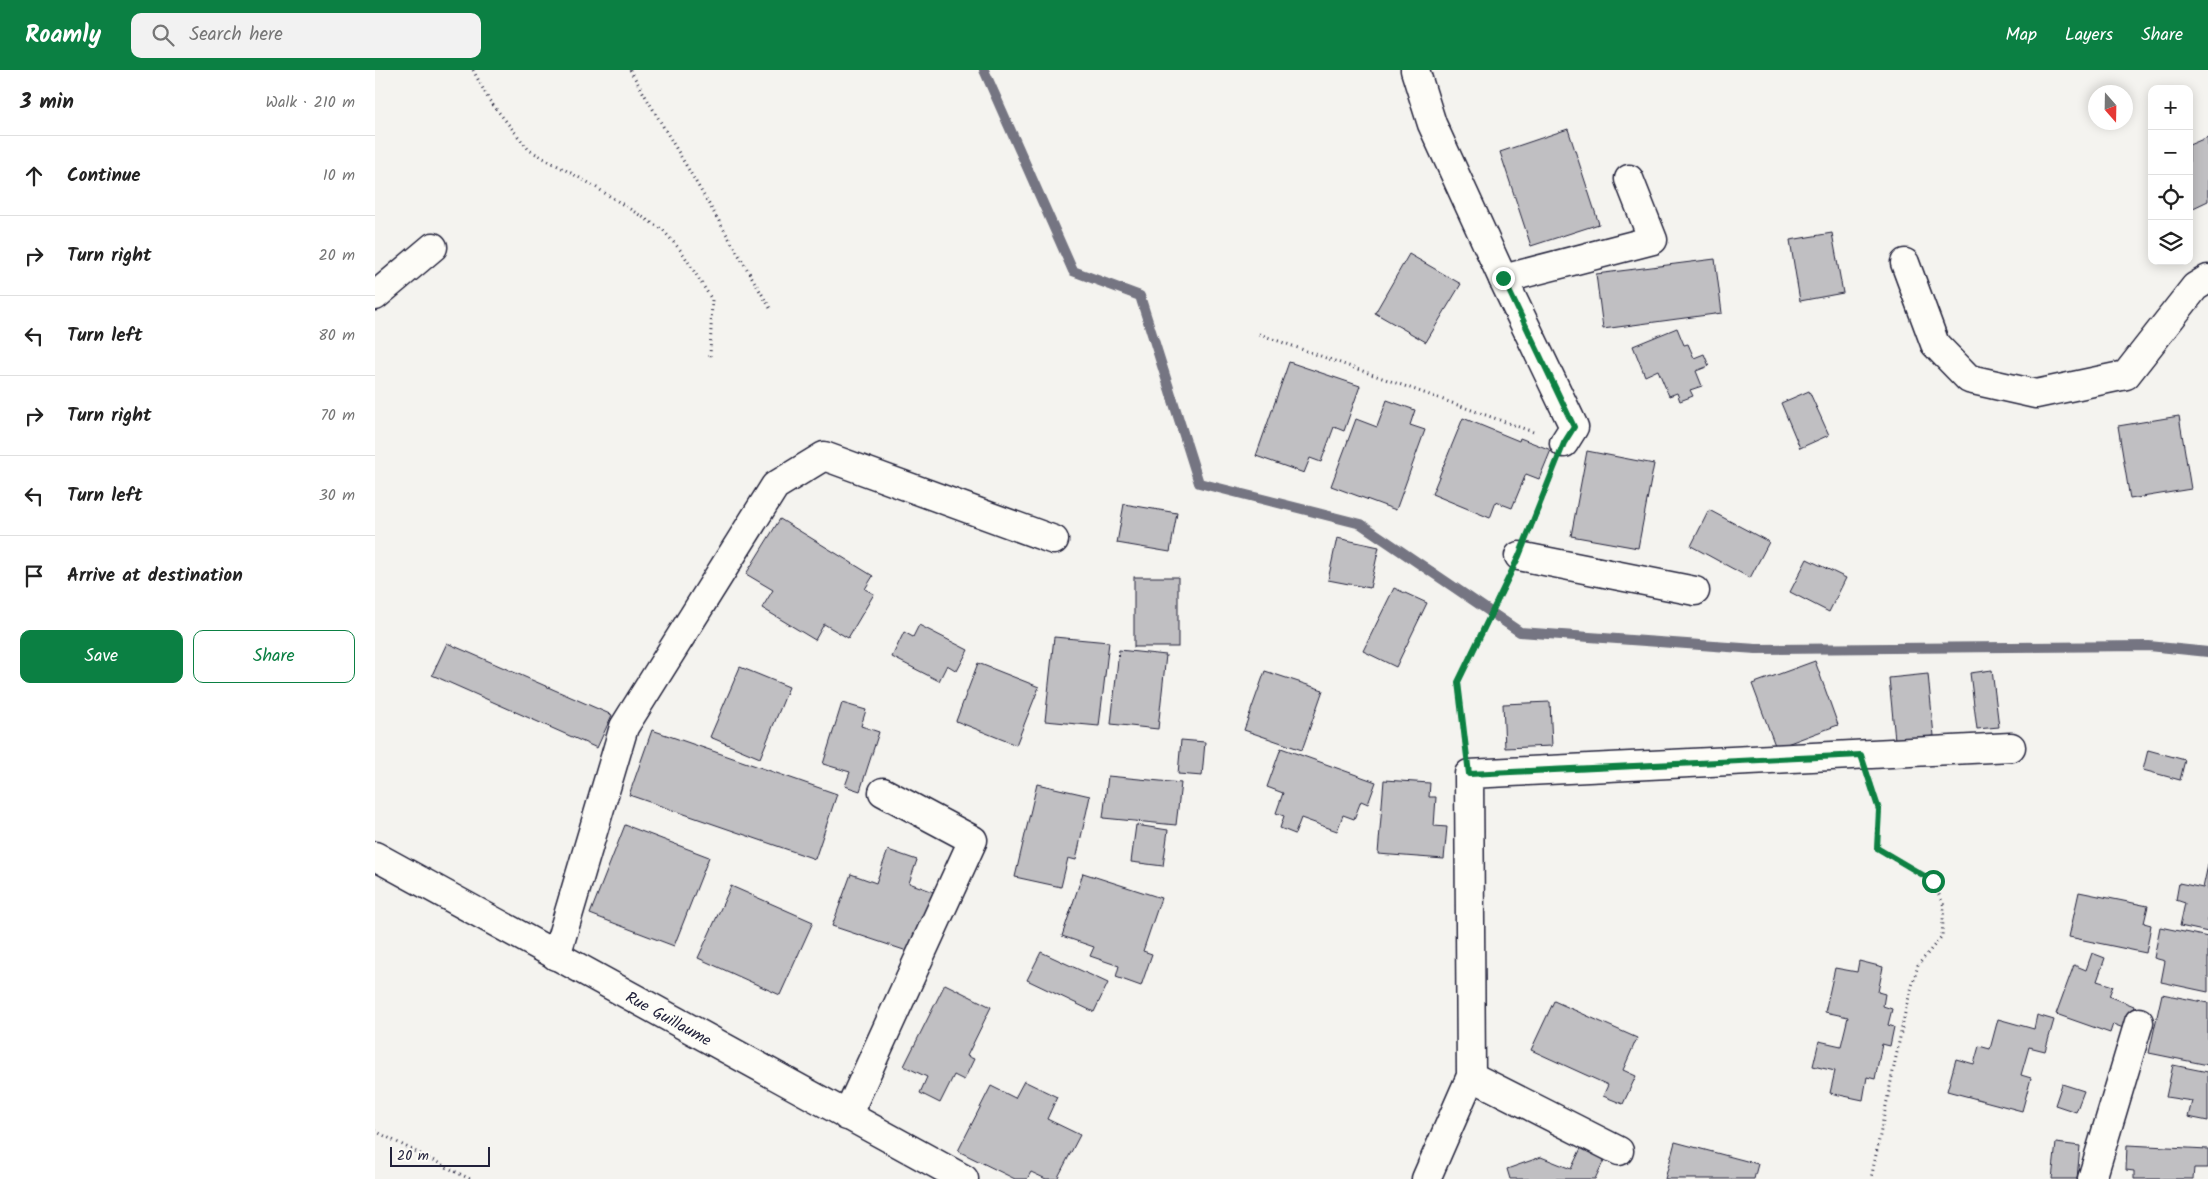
<!DOCTYPE html>
<html lang="en">
<head>
<meta charset="utf-8">
<style>
	body { margin:0; font-family:Kalam,sans-serif; background:#f2f2f2; color:#222 }
	.controls { position:absolute; right:15px; top:15px; display:grid; overflow:hidden; border-radius:10px; box-shadow:0 2px 12px #0003 }
	.controls button { width:45px; height:45px; display:grid; place-items:center; padding:0; border:0; border-bottom:1px solid #e0e0e0; background:#fff; color:#222; font:25px sans-serif }
	.compass { position:absolute; left:1713px; top:15px; width:45px; height:45px; border-radius:50%; background:#fff; box-shadow:0 2px 12px #0003; rotate:160deg }
	.scale { position:absolute; left:15px; bottom:12px; width:100px; box-sizing:border-box; padding-left:5px; border:2px solid #22223b; border-top:0; font-size:14px; line-height:18px; white-space:nowrap; color:#22223b; -webkit-text-stroke:4px #fdfcf7; paint-order:stroke }
	.stop { position:absolute; width:15px; height:15px; margin:-11px; border:4px solid #0b8043; border-radius:50%; background:#fff }
	.stop.end { background:#0b8043; border-color:#fff; box-shadow:0 1px 5px #0008 }
	.list { margin:0; padding:0; list-style:none }
	h2 { display:flex; justify-content:space-between; align-items:center; height:65px; margin:0; padding:0 20px; font-size:21px }
	h2 small { font-size:16px; font-weight:400; color:#767676 }
	.list li { display:grid; grid-template-columns:32px 1fr auto; gap:15px; align-items:center; box-sizing:border-box; height:80px; padding:0 20px; border-top:1px solid #e0e0e0 }
	.list b { display:block; font-size:19px; white-space:nowrap }
	.list em { font-size:16px; font-style:normal; color:#767676 }
	.actions { display:flex; gap:10px; padding:15px 20px }
	.actions a { flex:1; padding:11px 0; border:1px solid #0b8043; border-radius:10px; text-align:center; font-size:18px; color:#0b8043 }
	.actions .main { background:#0b8043; color:#fff }
	.icon { flex:none; width:28px; height:28px; fill:none; stroke:currentColor; stroke-width:2; stroke-linecap:round; stroke-linejoin:round }
	.map { position:relative; flex:none; width:1833px; height:1109px; overflow:hidden }
	header { display:flex; align-items:center; gap:30px; box-sizing:border-box; height:70px; padding:0 25px; background:#0b8043; color:#fff }
	header strong { font-size:24px }
	nav { display:flex; gap:28px; margin-inline-start:auto; font-size:18px }
	.search { width:350px; height:45px; background:#f2f2f2; display:flex; align-items:center; gap:12px; box-sizing:border-box; padding:0 18px; border-radius:10px; color:#767676; font-size:19px }
	main { display:flex }
	aside { flex:1; background:#fff }
	.map>svg:first-child { display:block }
	.lines { fill:none; stroke-linecap:round; stroke-linejoin:round }
	.stream { stroke:#757582; stroke-width:10 }
	.building { fill:#c0bfc2; stroke:#22223b }
	.minor-casing { stroke:#22223b; stroke-width:31 }
	.path { stroke:#22223b; stroke-width:3; stroke-dasharray:1 4; stroke-linecap:butt }
	.minor { stroke:#fdfcf7; stroke-width:28 }
	.route { stroke:#0b8043; stroke-width:6 }
	.labels { text-anchor:middle; stroke-width:4.5; stroke-linejoin:round; paint-order:stroke }
	.street-label { font-size:16px; fill:#22223b; stroke:#fdfcf7 }
</style>
</head>
<body>
<header>
<strong>Roamly</strong>
<div class="search"><svg class="icon" aria-label="search" viewBox="0 0 24 24"><circle cx="10" cy="10" r="6"/><path d="M15 15l6 6"/></svg>Search here</div>
<nav><a>Map</a><a>Layers</a><a>Share</a></nav>
</header>
<main>
<aside>
<h2>3 min<small>Walk · 210 m</small></h2>
<ul class="list">
<li><svg class="icon" aria-label="ahead" viewBox="0 0 24 24"><path d="M12 20V5M6 11l6-6 6 6"/></svg><div><b>Continue</b></div><em>10 m</em></li>
<li><svg class="icon" aria-label="right" viewBox="0 0 24 24"><path d="M7 20v-9h11M14 6l5 5-5 5"/></svg><div><b>Turn right</b></div><em>20 m</em></li>
<li><svg class="icon" aria-label="left" viewBox="0 0 24 24"><path d="M17 20v-9H6M10 6l-5 5 5 5"/></svg><div><b>Turn left</b></div><em>80 m</em></li>
<li><svg class="icon" aria-label="right" viewBox="0 0 24 24"><path d="M7 20v-9h11M14 6l5 5-5 5"/></svg><div><b>Turn right</b></div><em>70 m</em></li>
<li><svg class="icon" aria-label="left" viewBox="0 0 24 24"><path d="M17 20v-9H6M10 6l-5 5 5 5"/></svg><div><b>Turn left</b></div><em>30 m</em></li>
<li><svg class="icon" aria-label="arrive" viewBox="0 0 24 24"><path d="M6 21V4h12l-3 4 3 4H6"/></svg><div><b>Arrive at destination</b></div></li>
</ul>
<div class="actions"><a class="main">Save</a><a>Share</a></div>
</aside>
<div class="map">
<svg width="1833" height="1109" viewBox="0 0 1833 1109">
	<rect width="100%" height="100%" fill="#f4f3ef"/>
	<filter id="ink" filterUnits="userSpaceOnUse"><feTurbulence type="fractalNoise" baseFrequency=".02" numOctaves="2"/><feDisplacementMap in="SourceGraphic" scale="10" xChannelSelector="R" yChannelSelector="G"/><feConvolveMatrix kernelMatrix="1 2 1 2 8 2 1 2 1" color-interpolation-filters="sRGB"/></filter>
	<g filter="url(#ink)">
		<g class="lines">
			<!-- stream -->
			<path class="stream" d="M609,0L698,201L765,226L824,413L986,454L1145,562L1381,579L1774,576L1833,582"/>
		</g>
		<!-- building -->
		<g class="building">
			<path d="M1193,59L1224,154L1156,176L1125,82Z"/>
			<path d="M1833,67V131L1814,140V75Z"/>
			<path d="M1457,163L1468,223L1425,231L1415,170Z"/>
			<path d="M1034,184L1086,214L1051,272L1000,243Z"/>
			<path d="M1340,189L1347,243L1228,259L1221,204Z"/>
			<path d="M1302,258L1309,275L1313,274L1319,288L1329,284L1334,296L1321,301L1327,316L1315,320L1318,326L1305,331L1302,323L1294,326L1283,300L1270,306L1258,276Z"/>
			<path d="M914,292L985,316L969,361L959,357L946,392L935,388L929,403L881,386Z"/>
			<path d="M1434,321L1454,365L1425,378L1406,333Z"/>
			<path d="M1012,330L1040,340L1035,355L1050,360L1021,440L956,416L981,349L1002,357Z"/>
			<path d="M1804,346L1816,419L1755,429L1743,356Z"/>
			<path d="M1088,348L1144,371L1145,368L1176,380L1164,409L1151,404L1137,438L1121,432L1115,448L1057,424Z"/>
			<path d="M1212,381L1279,394L1263,478L1196,466Z"/>
			<path d="M749,434L802,443L795,482L742,473Z"/>
			<path d="M1334,440L1394,472L1375,508L1316,476Z"/>
			<path d="M405,449L498,506L490,519L499,524L473,568L449,554L440,570L387,538L398,520L371,504Z"/>
			<path d="M962,468L1004,477L995,518L953,510Z"/>
			<path d="M1432,489L1471,508L1454,542L1415,522Z"/>
			<rect x="759" y="507" width="44" height="70"/>
			<path d="M1019,518L1052,533L1021,597L988,581Z"/>
			<path d="M544,555L593,580L582,601L572,595L564,611L517,587L529,562L538,567Z"/>
			<path d="M679,567L734,572L724,656L670,651Z"/>
			<path d="M72,573L237,645L222,678L57,605Z"/>
			<path d="M744,580L791,585L783,659L736,654Z"/>
			<path d="M1440,591L1463,655L1401,678L1377,614Z"/>
			<path d="M603,593L664,617L641,675L581,651Z"/>
			<path d="M365,597L414,617L385,688L335,667Z"/>
			<path d="M1617,600L1624,657L1602,659L1595,603Z"/>
			<path d="M890,601L948,620L927,680L869,660Z"/>
			<path d="M1553,604L1559,666L1520,670L1514,608Z"/>
			<path d="M1175,632L1177,676L1130,678L1128,634Z"/>
			<path d="M467,633L491,640L486,656L504,662L485,721L470,716L475,702L448,694Z"/>
			<path d="M277,660L462,724L440,789L254,725Z"/>
			<path d="M806,670L830,672L827,706L803,704Z"/>
			<path d="M906,678L1001,712L993,734L986,731L979,749L968,745L962,761L926,748L920,764L905,758L909,746L901,743L908,723L892,717Z"/>
			<path d="M1773,680L1810,690L1805,710L1768,700Z"/>
			<path d="M733,706L806,713L801,755L728,748Z"/>
			<path d="M1009,710L1055,713L1054,727H1061L1059,756L1072,757L1069,789L1003,784Z"/>
			<path d="M662,714L715,726L701,790L693,788L686,817L640,807Z"/>
			<path d="M250,755L334,787L299,876L215,844Z"/>
			<path d="M761,755L793,760L788,796L756,792Z"/>
			<path d="M513,780L542,790L534,813L559,822L538,883L457,856L476,804L501,813Z"/>
			<path d="M1833,795V862L1805,856L1810,833L1801,830L1804,813L1828,818Z"/>
			<path d="M708,803L786,828L768,881L777,884L766,916L741,907L744,896L715,886L719,877L687,866Z"/>
			<path d="M356,816L438,852L405,925L323,888Z"/>
			<path d="M1704,822L1773,836L1769,853L1776,855L1771,883L1694,867Z"/>
			<path d="M1785,857L1833,867V922L1786,912L1790,891L1779,888Z"/>
			<path d="M666,882L733,913L719,942L652,910Z"/>
			<path d="M1717,883L1730,888L1722,911L1738,916L1734,926L1759,936L1751,959L1738,954L1735,963L1681,944L1699,895L1711,900Z"/>
			<path d="M1484,891L1508,897L1503,922L1510,924L1508,936L1517,939L1513,955L1519,957L1515,976L1507,974L1500,1009L1492,1007L1488,1030L1455,1023L1460,1001L1438,996L1444,971L1466,976L1473,947L1450,942L1460,898L1482,902Z"/>
			<path d="M570,914L616,937L592,986L599,989L589,1010L579,1005L565,1033L545,1023L552,1007L529,996Z"/>
			<path d="M1787,924L1833,933V995L1774,983Z"/>
			<path d="M1179,931L1262,968L1248,1000L1261,1006L1248,1034L1228,1026L1233,1015L1156,980Z"/>
			<path d="M1662,945L1679,950L1670,981L1654,977L1646,1005L1656,1008L1647,1041L1572,1021L1581,989L1599,994L1604,976L1615,979L1623,949L1659,959Z"/>
			<path d="M1798,995L1833,1002V1051L1813,1047L1817,1031L1791,1027Z"/>
			<path d="M649,1011L682,1027L672,1049L705,1065L682,1109H671L656,1102L652,1109H640L583,1081L616,1016L640,1028Z"/>
			<path d="M1687,1014L1709,1021L1701,1042L1680,1035Z"/>
			<path d="M1300,1072L1383,1094L1379,1109H1290Z"/>
			<path d="M1681,1073L1705,1076L1702,1109H1677Z"/>
			<path d="M1208,1074L1231,1086L1220,1109H1135L1132,1099L1166,1087L1196,1099Z"/>
			<path d="M1752,1075L1833,1079V1098H1819L1818,1109H1759V1101L1751,1100Z"/>
		</g>
		<g class="lines">
			<defs>
				<g id="minor">
					<path d="M1040,0L1057,54L1128,209"/>
					<path d="M1530,193L1560,274L1594,309L1661,324L1751,305L1820,217L1833,209"/>
					<path d="M0,226L58,177"/>
					<path d="M1189,373L1199,357L1128,209L1278,170L1254,109"/>
					<path d="M1144,486L1320,521"/>
					<path d="M0,786L589,1109"/>
					<path d="M181,886L249,657L400,416L449,386L679,470"/>
					<path d="M1096,1006L1244,1081"/>
					<path d="M472,1046L598,770L508,722"/>
					<path d="M1051,1109L1096,1006L1094,704L1636,677"/>
					<path d="M1717,1109L1764,952"/>
				</g>
			</defs>
			<!-- minor casing -->
			<use href="#minor" class="minor-casing"/>
			<!-- path -->
			<g class="path">
				<path d="M98,0L114,30L154,80L214,113L288,160L307,182L337,230L335,288"/>
				<path d="M255,0L395,238"/>
				<path d="M884,264L1161,363"/>
				<path d="M1156,458L1178,401"/>
				<path d="M1090,673L1083,612L1131,514"/>
				<path d="M1496,714L1504,740L1502,778L1558,811L1569,836L1567,866L1543,895L1531,938L1496,1109"/>
				<path d="M0,1061L95,1109"/>
			</g>
			<!-- minor -->
			<use href="#minor" class="minor"/>
		</g>
	</g>
	<g class="lines" filter="url(#ink)">
		<!-- route -->
		<path class="route" d="M1128,208L1199,357L1189,373L1144,486L1083,612L1094,704L1486,685L1504,740L1502,778L1558,811"/>
	</g>
	<g class="labels">
		<!-- street labels -->
		<g class="street-label">
			<text transform="translate(294 948) rotate(29)" y="6">Rue Guillaume</text>
		</g>
	</g>
</svg>
<div class="controls">
<button>+</button>
<button>−</button>
<button><svg class="icon" aria-label="locate" viewBox="0 0 24 24"><circle cx="12" cy="12" r="6"/><path d="M12 2v4M12 18v4M2 12h4M18 12h4"/></svg></button>
<button><svg class="icon" aria-label="layers" viewBox="0 0 24 24"><path d="M12 4l9 5-9 5-9-5zM3 14l9 5 9-5"/></svg></button>
</div>
<svg class="compass" viewBox="-18 -18 36 36"><path d="M0-13l5 13h-10z" fill="#e53935"/><path d="M0 13l5-13h-10z" fill="#767676"/></svg>
<div class="scale">20 m</div>
<div class="stop" style="left:1558px;top:811px"></div>
<div class="stop end" style="left:1128px;top:208px"></div>
</div>
</main>
</body>
</html>
